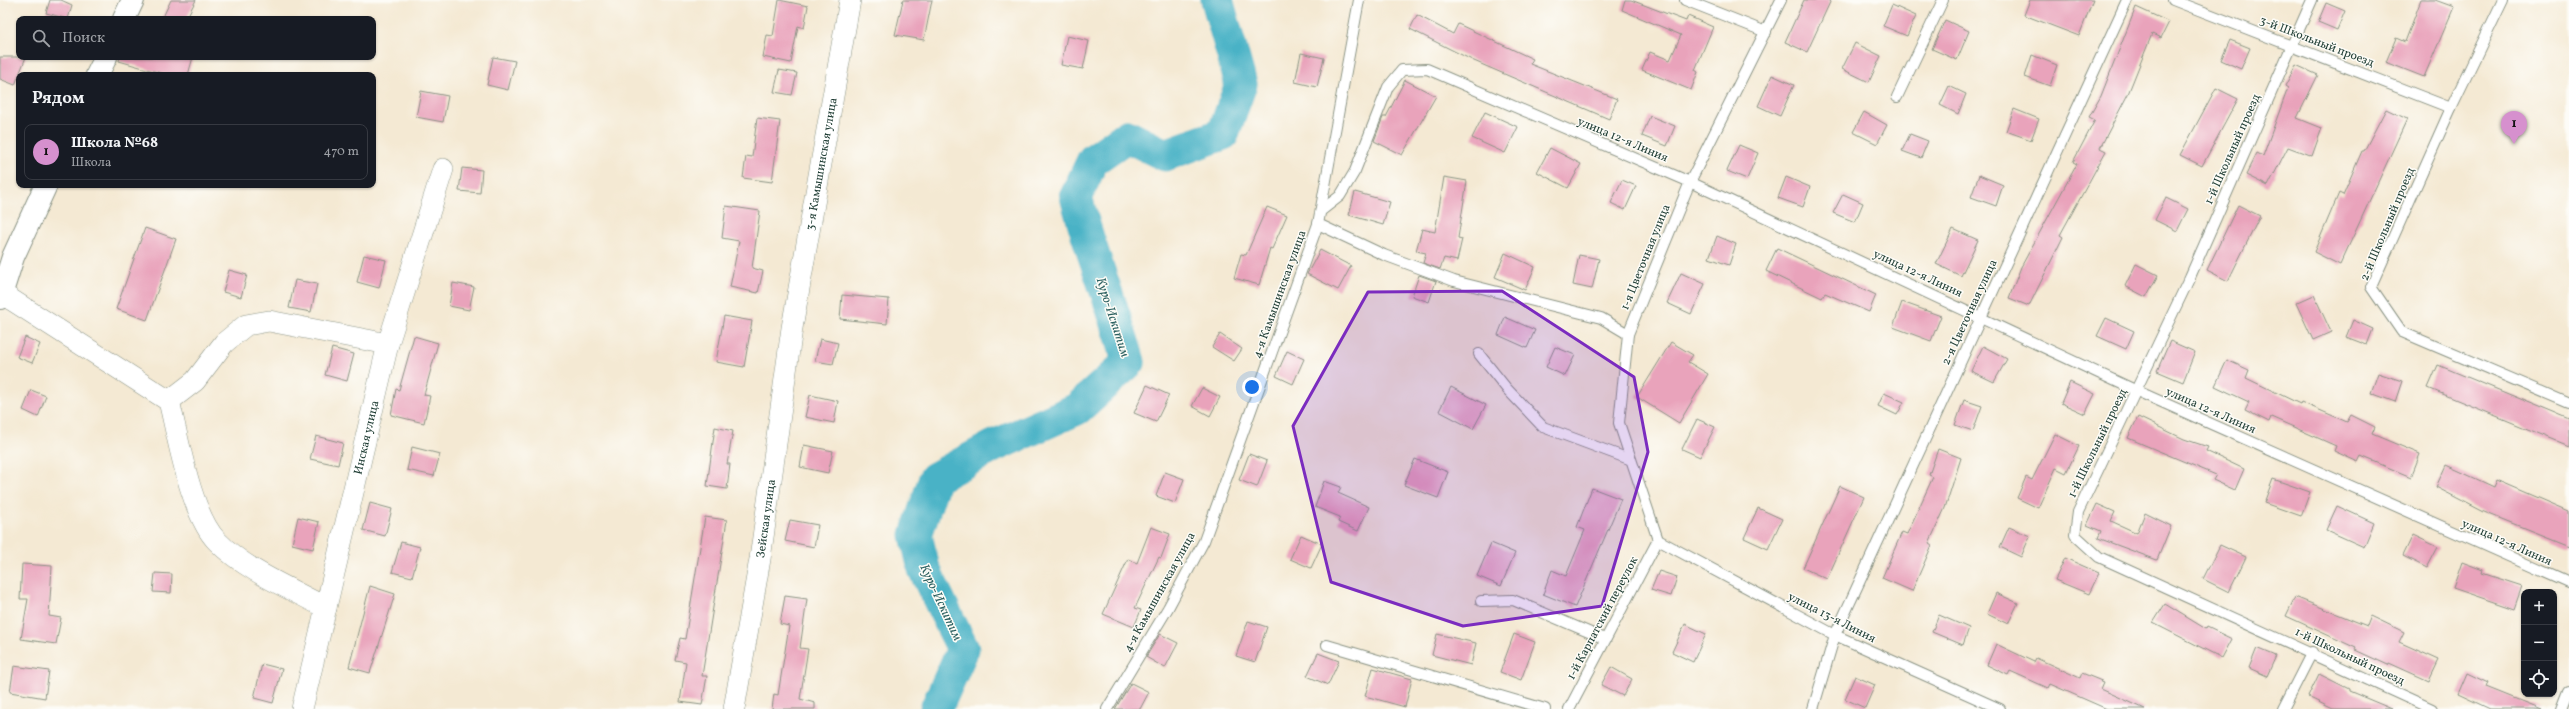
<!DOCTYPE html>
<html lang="ru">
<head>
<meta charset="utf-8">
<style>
	body { margin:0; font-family:Vollkorn,serif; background:#242831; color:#f1f3f6 }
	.controls { position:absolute; right:12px; bottom:12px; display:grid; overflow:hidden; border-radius:8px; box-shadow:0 1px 3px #0004 }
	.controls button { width:36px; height:36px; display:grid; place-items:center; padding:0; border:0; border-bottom:1px solid #363941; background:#171b24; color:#f1f3f6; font:20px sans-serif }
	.you { position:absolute; left:1252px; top:387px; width:14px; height:14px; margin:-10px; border:3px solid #fff; border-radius:50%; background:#1a73e8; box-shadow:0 0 0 6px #1a73e833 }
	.badge { display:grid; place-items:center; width:26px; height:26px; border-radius:50%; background:#d690ce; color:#111; font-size:13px; font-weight:700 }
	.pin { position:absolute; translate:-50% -33px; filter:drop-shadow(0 1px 2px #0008) }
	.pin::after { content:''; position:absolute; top:21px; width:14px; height:12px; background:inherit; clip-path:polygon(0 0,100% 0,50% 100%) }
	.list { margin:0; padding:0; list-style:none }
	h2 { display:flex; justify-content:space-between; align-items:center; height:52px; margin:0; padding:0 16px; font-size:17px }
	h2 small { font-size:13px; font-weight:400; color:#9ea1a6 }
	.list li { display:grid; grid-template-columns:26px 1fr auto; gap:12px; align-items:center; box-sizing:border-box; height:56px; margin:0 8px 8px; padding:0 8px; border:1px solid #363941; border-radius:8px }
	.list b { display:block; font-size:15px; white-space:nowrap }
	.list p { margin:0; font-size:13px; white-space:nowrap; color:#9ea1a6 }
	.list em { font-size:13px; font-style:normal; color:#9ea1a6 }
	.icon { flex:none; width:22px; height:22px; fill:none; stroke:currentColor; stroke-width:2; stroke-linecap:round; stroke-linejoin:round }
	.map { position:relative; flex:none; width:2569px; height:709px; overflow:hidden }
	.search { position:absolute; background:#171b24; box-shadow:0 1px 3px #0004; left:16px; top:16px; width:360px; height:44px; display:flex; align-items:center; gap:10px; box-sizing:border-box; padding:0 14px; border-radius:8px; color:#9ea1a6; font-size:15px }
	.panel { position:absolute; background:#171b24; box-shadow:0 1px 3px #0004; left:16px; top:72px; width:360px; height:116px; border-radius:8px }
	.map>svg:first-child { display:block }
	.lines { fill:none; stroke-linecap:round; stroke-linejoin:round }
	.river { stroke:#48b2c6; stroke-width:33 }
	.building { fill:#e9a3bb }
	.lane-casing { stroke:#8a9384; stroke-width:12 }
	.street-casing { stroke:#8a9384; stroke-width:22 }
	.primary-casing { stroke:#8a9384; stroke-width:24 }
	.lane { stroke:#fff; stroke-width:10 }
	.street { stroke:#fff; stroke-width:21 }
	.primary { stroke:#fff; stroke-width:22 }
	.marked { fill:#7b2cbf; fill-opacity:0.2; stroke:#7b2cbf; stroke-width:3; stroke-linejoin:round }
	.labels { text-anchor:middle; stroke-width:3; stroke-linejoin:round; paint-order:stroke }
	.street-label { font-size:12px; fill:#1f3d34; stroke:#fdfcf7 }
	.water-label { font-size:13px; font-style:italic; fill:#2b6060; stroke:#fdfcf7 }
</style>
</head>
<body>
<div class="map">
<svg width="2569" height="709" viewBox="0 0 2569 709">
	<rect width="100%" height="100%" fill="#fdfcf7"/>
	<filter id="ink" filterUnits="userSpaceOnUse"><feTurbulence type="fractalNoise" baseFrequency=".025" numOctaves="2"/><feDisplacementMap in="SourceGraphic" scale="8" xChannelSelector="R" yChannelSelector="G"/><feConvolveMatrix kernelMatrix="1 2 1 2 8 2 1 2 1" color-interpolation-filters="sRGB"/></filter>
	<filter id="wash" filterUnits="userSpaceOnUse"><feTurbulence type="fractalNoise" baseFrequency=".012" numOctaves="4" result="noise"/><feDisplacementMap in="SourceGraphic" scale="16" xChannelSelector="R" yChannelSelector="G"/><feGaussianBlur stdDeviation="0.9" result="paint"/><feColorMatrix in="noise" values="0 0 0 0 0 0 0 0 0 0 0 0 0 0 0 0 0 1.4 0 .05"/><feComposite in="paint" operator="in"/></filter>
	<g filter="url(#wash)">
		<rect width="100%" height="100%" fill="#f4e9d3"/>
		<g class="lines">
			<!-- river -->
			<path class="river" d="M936,709L963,649L924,569L916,535L935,478L994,446L1077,409L1129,362C1113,306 1090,252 1076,196L1093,160L1127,136L1165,155L1223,134L1241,84L1217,0"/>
		</g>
		<g id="blocks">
			<!-- building -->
			<g class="building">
				<path d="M50,0H61L72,5L68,19L46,13Z"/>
				<path d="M171,0H196L186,19H162Z"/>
				<path d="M779,0L808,6L804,28L798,26L791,63L763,57L767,35L773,36Z"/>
				<path d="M903,0H932L924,40L895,35Z"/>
				<path d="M1625,0H1631L1686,21L1688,16L1713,27L1695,70L1698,72L1691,90L1642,70L1650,52L1670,60L1681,35L1622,10Z"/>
				<path d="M1804,0H1831L1807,52L1785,42Z"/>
				<path d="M2030,0H2093L2079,36L2024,15Z"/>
				<path d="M2421,0H2435L2454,7L2424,77L2386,62L2396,38L2405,42Z"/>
				<path d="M2326,3L2345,11L2337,30L2318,22Z"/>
				<path d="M1892,5L1916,16L1907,36L1883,26Z"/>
				<path d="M2136,7L2169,22L2161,38L2152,34L2128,94L2100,148L2106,151L2060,235L2063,237L2029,306L2009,298L2021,267L2077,164L2073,162L2095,120L2089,117L2101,96Z"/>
				<path d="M1417,15L1453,34L1458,24L1533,59L1530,64L1617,99L1609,119L1474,61L1410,29Z"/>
				<path d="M1945,20L1969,31L1957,60L1932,49Z"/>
				<path d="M1067,36L1089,41L1083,69L1061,65Z"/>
				<path d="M2230,40L2250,48L2241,69L2221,60Z"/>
				<path d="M1855,43L1881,56L1869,82L1842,69Z"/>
				<path d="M1301,53L1324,58L1317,87L1295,82Z"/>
				<path d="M2032,55L2057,65L2050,86L2025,77Z"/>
				<path d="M0,57H26L15,85L0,79Z"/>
				<path d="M120,57H193L188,75H168L119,61Z"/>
				<path d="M493,57L515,61L508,90L487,85Z"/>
				<path d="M2296,65L2318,75L2297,118L2322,128L2312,156L2288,147L2268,186L2246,175L2257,153L2263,156L2288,88L2285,86Z"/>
				<path d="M779,70L797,73L792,95L774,92Z"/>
				<path d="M1772,75L1794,85L1780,116L1758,106Z"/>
				<path d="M1405,80L1436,96L1402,155L1374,141L1383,117H1386Z"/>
				<path d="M1949,86L1966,94L1958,114L1940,105Z"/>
				<path d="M2216,88L2238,99L2202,166L2180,155Z"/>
				<path d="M421,91L448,96L443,122L416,117Z"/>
				<path d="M2014,109L2039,119L2031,140L2006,131Z"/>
				<path d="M2386,109L2407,119L2340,265L2314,252L2339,193L2343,195L2362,151H2364Z"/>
				<path d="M1485,112L1518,127L1505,153L1472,138Z"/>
				<path d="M1864,112L1887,125L1877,144L1853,132Z"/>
				<path d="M1650,116L1675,126L1667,146L1642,136Z"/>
				<path d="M757,118L780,121L772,182L743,178L746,156L752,157Z"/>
				<path d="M1910,134L1928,141L1921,158L1902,151Z"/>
				<path d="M1739,145L1758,153L1747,179L1727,171Z"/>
				<path d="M1550,148L1581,164L1568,188L1537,172Z"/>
				<path d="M462,168L482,170L480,193L459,191Z"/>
				<path d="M1979,175L2003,185L1996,206L1971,197Z"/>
				<path d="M1444,177L1467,181L1458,238L1462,239L1457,261L1444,258L1440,269L1423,263L1426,253L1416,251L1422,229L1435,232Z"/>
				<path d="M1786,177L1810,187L1803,207L1778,198Z"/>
				<path d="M1622,180L1636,186L1625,210L1611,203Z"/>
				<path d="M1355,192L1390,202L1383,225L1349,215Z"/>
				<path d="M1843,194L1863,203L1855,222L1833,213Z"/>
				<path d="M2166,198L2188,209L2177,231L2155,220Z"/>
				<path d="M2238,205L2260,216L2228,281L2207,270Z"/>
				<path d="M726,206L760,211L752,268L763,271L758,293L730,287L739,241L722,238Z"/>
				<path d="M1267,207L1287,215L1272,249L1270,248L1259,285L1234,278L1241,254L1246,255Z"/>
				<path d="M145,228L176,239L147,320L116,309Z"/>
				<path d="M1953,229L1978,240L1961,276L1936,264Z"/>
				<path d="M1717,236L1736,244L1729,265L1709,258Z"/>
				<path d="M1777,248L1876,295L1869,312L1825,293L1822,298L1766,271Z"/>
				<path d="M1320,250L1351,266L1338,290L1307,274Z"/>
				<path d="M1505,253L1535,267L1525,290L1495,277Z"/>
				<path d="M364,255L386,260L379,288L357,282Z"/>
				<path d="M1579,255L1599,259L1592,289L1573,285Z"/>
				<path d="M2136,264L2158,275L2146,297L2125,286Z"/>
				<path d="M229,270L247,275L241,297L223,292Z"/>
				<path d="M1681,273L1705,284L1691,314L1667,303Z"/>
				<path d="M1419,275L1436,281L1429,302L1412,296Z"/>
				<path d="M295,280L317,284L311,312L289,308Z"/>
				<path d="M453,283L474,287L469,310L449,306Z"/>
				<path d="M842,295L889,299L887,324L840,319Z"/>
				<path d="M2314,295L2331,332L2313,340L2296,303Z"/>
				<path d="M1902,302L1941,316L1931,341L1893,327Z"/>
				<path d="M724,316L752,321L744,367L716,362Z"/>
				<path d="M1505,317L1535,330L1527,348L1498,335Z"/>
				<path d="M2106,318L2134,331L2126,349L2097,336Z"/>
				<path d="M2353,320L2373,329L2367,345L2346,337Z"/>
				<path d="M1220,334L1242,349L1234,361L1212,347Z"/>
				<path d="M414,336L438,343L424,395L430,396L424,423L391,415L396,389L399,390Z"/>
				<path d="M25,337L40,344L32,363L17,357Z"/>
				<path d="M820,339L838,343L833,364L815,361Z"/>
				<path d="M2170,341L2195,352L2183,382L2157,371Z"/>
				<path d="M1671,342L1693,355L1688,362L1708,374L1679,423L1637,397Z"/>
				<path d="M1983,346L2007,359L1994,382L1971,371Z"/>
				<path d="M1555,347L1575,355L1565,376L1546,367Z"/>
				<path d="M332,348L354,354L347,381L325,375Z"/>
				<path d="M1287,351L1304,359L1293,384L1276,376Z"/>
				<path d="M2227,360L2249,370L2246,378L2300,404L2301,402L2347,422L2351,415L2375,427L2372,434L2420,454L2411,477L2361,456L2358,462L2334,451L2336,446L2271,417L2269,422L2245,410L2249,402L2215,386Z"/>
				<path d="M2438,365L2569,419V446L2428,388Z"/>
				<path d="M2378,373L2402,381L2395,402L2371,393Z"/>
				<path d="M2070,382L2095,394L2085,414L2061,403Z"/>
				<path d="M1147,385L1169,395L1156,422L1134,413Z"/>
				<path d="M1451,387L1486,405L1473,429L1439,411Z"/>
				<path d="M1202,388L1220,397L1210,416L1192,406Z"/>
				<path d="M31,390L46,396L38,417L23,410Z"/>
				<path d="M1884,393L1904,402L1897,415L1878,406Z"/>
				<path d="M810,395L838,401L834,423L805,417Z"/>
				<path d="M1964,400L1982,406L1973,431L1955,425Z"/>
				<path d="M2138,417L2184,439L2208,447L2206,451L2244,469L2235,490L2213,480L2216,475L2128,438Z"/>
				<path d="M1697,419L1715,427L1700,457L1682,449Z"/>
				<path d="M715,427L733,431L727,464H730L727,489L707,486Z"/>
				<path d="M2055,434L2079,446L2066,473L2056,468L2038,508L2017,498L2026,477L2032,480Z"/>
				<path d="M316,436L343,443L338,465L310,459Z"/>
				<path d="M804,445L833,451L828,473L800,467Z"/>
				<path d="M412,447L440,454L434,476L407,470Z"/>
				<path d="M1938,449L1961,458L1945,508L1929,543L1932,545L1912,591L1882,578L1902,532L1907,534L1933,477L1929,475Z"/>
				<path d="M1249,454L1267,461L1257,487L1239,480Z"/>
				<path d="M1415,459L1448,472L1438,498L1404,485Z"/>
				<path d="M2446,465L2494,487L2497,480L2569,511V546L2484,512L2436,487Z"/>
				<path d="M1165,472L1184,479L1175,503L1156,496Z"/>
				<path d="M2273,479L2310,492L2301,516L2264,503Z"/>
				<path d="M1324,481L1341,487L1338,493L1369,507L1358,531L1338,522L1340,517L1315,507Z"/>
				<path d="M1840,486L1864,497L1827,579L1803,568Z"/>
				<path d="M1592,488L1621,499L1575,607L1543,594L1552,570L1566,576L1585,530L1577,527Z"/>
				<path d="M370,503L392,509L385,536L363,530Z"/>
				<path d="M2097,504L2115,512L2111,521L2137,533L2145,513L2171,526L2157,560L2098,538L2101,531L2087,525Z"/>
				<path d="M2337,506L2374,523L2364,547L2326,530Z"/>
				<path d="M1758,508L1782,519L1768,549L1744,538Z"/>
				<path d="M298,517L319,522L313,549L292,544Z"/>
				<path d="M705,517L727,520L702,676H707L702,705L680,702L686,662L675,660L680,638L685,639Z"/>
				<path d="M790,520L818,525L814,547L785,541Z"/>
				<path d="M1151,527L1170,534L1161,558L1159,557L1135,608L1141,610L1134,627L1103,614L1128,559L1137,563Z"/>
				<path d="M2009,527L2030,536L2021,557L2000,547Z"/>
				<path d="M1301,535L1322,544L1311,568L1290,559Z"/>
				<path d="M2413,535L2438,547L2427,568L2403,556Z"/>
				<path d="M401,542L420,547L412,577L392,572Z"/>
				<path d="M1491,543L1515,553L1501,586L1477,576Z"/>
				<path d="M2220,545L2246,557L2229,592L2203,579Z"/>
				<path d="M2065,558L2099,573L2089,594L2055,580Z"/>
				<path d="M2462,562L2483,570L2482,573L2522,586L2514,609L2453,588Z"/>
				<path d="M22,564L52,566L49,616L61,618L56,644L21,639L28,599H20Z"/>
				<path d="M1659,571L1677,577L1671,596L1651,590Z"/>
				<path d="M155,573L172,574L171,593L153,592Z"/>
				<path d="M370,586L395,594L370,673L349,667Z"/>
				<path d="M1996,593L2018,603L2008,624L1987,614Z"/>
				<path d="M785,596L807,599L800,648L808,649L800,699L815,703V709H772L774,694L778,695L789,626L780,624Z"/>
				<path d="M2295,597L2367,626L2371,616L2404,632L2399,642L2439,660L2429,681L2389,663L2388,665L2355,650L2356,648L2286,616Z"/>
				<path d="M2165,604L2206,629L2207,627L2232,639L2222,658L2153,623Z"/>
				<path d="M1939,615L1969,628L1963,645L1932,632Z"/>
				<path d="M1248,621L1267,627L1255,662L1236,656Z"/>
				<path d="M1685,624L1706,634L1693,662L1672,652Z"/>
				<path d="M1160,634L1178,643L1165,668L1146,657Z"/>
				<path d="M1437,634L1476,643L1471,665L1432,655Z"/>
				<path d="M1514,634L1535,642L1521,680L1500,672Z"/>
				<path d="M1996,644L2034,662L2036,658L2080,678L2082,673L2104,682L2101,689L2145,709H2107L2050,684L2048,688L2010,671L2008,675L1987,665Z"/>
				<path d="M2257,648L2276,656L2267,676L2249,668Z"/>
				<path d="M1318,653L1339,661L1328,685L1307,676Z"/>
				<path d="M262,664L282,669L273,703L254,698Z"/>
				<path d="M14,666L49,671L45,698L10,692Z"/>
				<path d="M1611,667L1632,679L1623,696L1601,685Z"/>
				<path d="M1373,668L1412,679L1405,707L1365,696Z"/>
				<path d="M2467,673L2488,683L2486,687L2541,709H2490L2458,694Z"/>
				<path d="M2319,674L2349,689V691L2392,709H2333L2308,697Z"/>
				<path d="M1855,676L1875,685L1865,708L1845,699Z"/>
				<path d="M1131,683L1149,692L1140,709H1115Z"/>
			</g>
		</g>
	</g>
	<g filter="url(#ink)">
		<use href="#blocks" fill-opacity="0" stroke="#8a9384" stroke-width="1"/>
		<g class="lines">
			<defs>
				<g id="lane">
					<path d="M1685,0L1766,32"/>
					<path d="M2173,0L2451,108"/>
					<path d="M2312,0L2190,277L2078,512L2075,535L2099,557L2432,709"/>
					<path d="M2503,0L2451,108L2371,287L2402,332L2569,403"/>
					<path d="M1897,97L1943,0"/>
					<path d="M1322,210L1340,196L1355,171L1388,87L1402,70L1427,69L1690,182L2137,391L2569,583"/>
					<path d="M1318,224L1384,255L1454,281L1601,318L1628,334"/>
					<path d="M1479,354L1507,389L1543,427L1629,459"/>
					<path d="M1658,540L1619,423L1628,334L1690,182L1781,0"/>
					<path d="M1658,540L1835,635L2000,709"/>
					<path d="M1481,601L1513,600L1605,639"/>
					<path d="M1327,645L1545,709"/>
					<path d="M1107,709L1168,608L1204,541L1318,224L1359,0"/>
					<path d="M1569,709L1658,540"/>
					<path d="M1813,709L1835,635L2127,0"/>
					<path d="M2283,709L2312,652"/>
					<path d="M2562,709L2569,691"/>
				</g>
				<g id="street">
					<path d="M1,293L169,401C178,437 191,515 217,541C246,571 290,588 326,608"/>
					<path d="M169,401L195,381L224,343L246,325L269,321L388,344"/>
					<path id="s1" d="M302,709L388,344L443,169"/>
					<path id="s2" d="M734,709L760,559L792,328L850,0"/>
				</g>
				<g id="primary">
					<path d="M124,19L133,0"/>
					<path d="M97,75L106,57"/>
					<path d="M0,298L13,257L46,185"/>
				</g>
			</defs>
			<!-- lane casing -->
			<use href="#lane" class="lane-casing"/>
			<!-- street casing -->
			<use href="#street" class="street-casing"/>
			<!-- primary casing -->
			<use href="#primary" class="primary-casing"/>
			<!-- lane -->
			<use href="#lane" class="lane"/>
			<!-- street -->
			<use href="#street" class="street"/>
			<!-- primary -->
			<use href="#primary" class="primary"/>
		</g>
	</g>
	<!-- marked area -->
	<path class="marked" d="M1502,291L1634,377L1648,452L1602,606L1463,626L1331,582L1293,426L1368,292Z"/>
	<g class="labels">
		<!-- street labels -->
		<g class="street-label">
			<text transform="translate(2317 41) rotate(21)" y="4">3-й Школьный проезд</text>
			<text transform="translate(1623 139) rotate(23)" y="4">улица 12-я Линия</text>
			<text transform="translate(2232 149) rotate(-66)" y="4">1-й Школьный проезд</text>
			<text dy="4" stroke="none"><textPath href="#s2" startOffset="552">3-я Камышинская улица</textPath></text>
			<text transform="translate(2387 224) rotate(-67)" y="4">2-й Школьный проезд</text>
			<text transform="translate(1645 257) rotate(-68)" y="4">1-я Цветочная улица</text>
			<text transform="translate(1918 273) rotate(25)" y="4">улица 12-я Линия</text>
			<text transform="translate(1279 294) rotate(-70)" y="4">4-я Камышинская улица</text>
			<text transform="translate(1969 312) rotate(-65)" y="4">2-я Цветочная улица</text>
			<text transform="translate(2211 410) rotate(24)" y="4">улица 12-я Линия</text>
			<text dy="4" stroke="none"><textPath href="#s1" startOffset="279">Инская улица</textPath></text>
			<text transform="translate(2097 443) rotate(-64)" y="4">1-й Школьный проезд</text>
			<text dy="4" stroke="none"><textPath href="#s2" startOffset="193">Зейская улица</textPath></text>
			<text transform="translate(2507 542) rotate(24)" y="4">улица 12-я Линия</text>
			<text transform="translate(1159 592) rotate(-61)" y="4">4-я Камышинская улица</text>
			<text transform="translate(1832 617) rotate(27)" y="4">улица 13-я Линия</text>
			<text transform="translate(1602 618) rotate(-62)" y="4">1-й Карпатский переулок</text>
			<text transform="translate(2350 656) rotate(25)" y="4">1-й Школьный проезд</text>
		</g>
		<!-- water labels -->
		<g class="water-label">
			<text transform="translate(1114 317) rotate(72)" y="5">Куро-Искитим</text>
			<text transform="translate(942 602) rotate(65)" y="5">Куро-Искитим</text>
		</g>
	</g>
</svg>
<div class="controls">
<button>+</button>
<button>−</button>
<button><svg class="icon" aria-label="locate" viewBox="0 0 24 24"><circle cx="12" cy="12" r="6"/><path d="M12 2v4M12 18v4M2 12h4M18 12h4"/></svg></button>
</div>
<div class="you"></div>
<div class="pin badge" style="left:2514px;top:144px">1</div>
<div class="search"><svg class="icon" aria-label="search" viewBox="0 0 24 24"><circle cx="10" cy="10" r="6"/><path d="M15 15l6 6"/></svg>Поиск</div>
<section class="panel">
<h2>Рядом<small></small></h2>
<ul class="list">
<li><span class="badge">1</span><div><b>Школа №68</b><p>Школа</p></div><em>470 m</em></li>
</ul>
</section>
</div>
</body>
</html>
